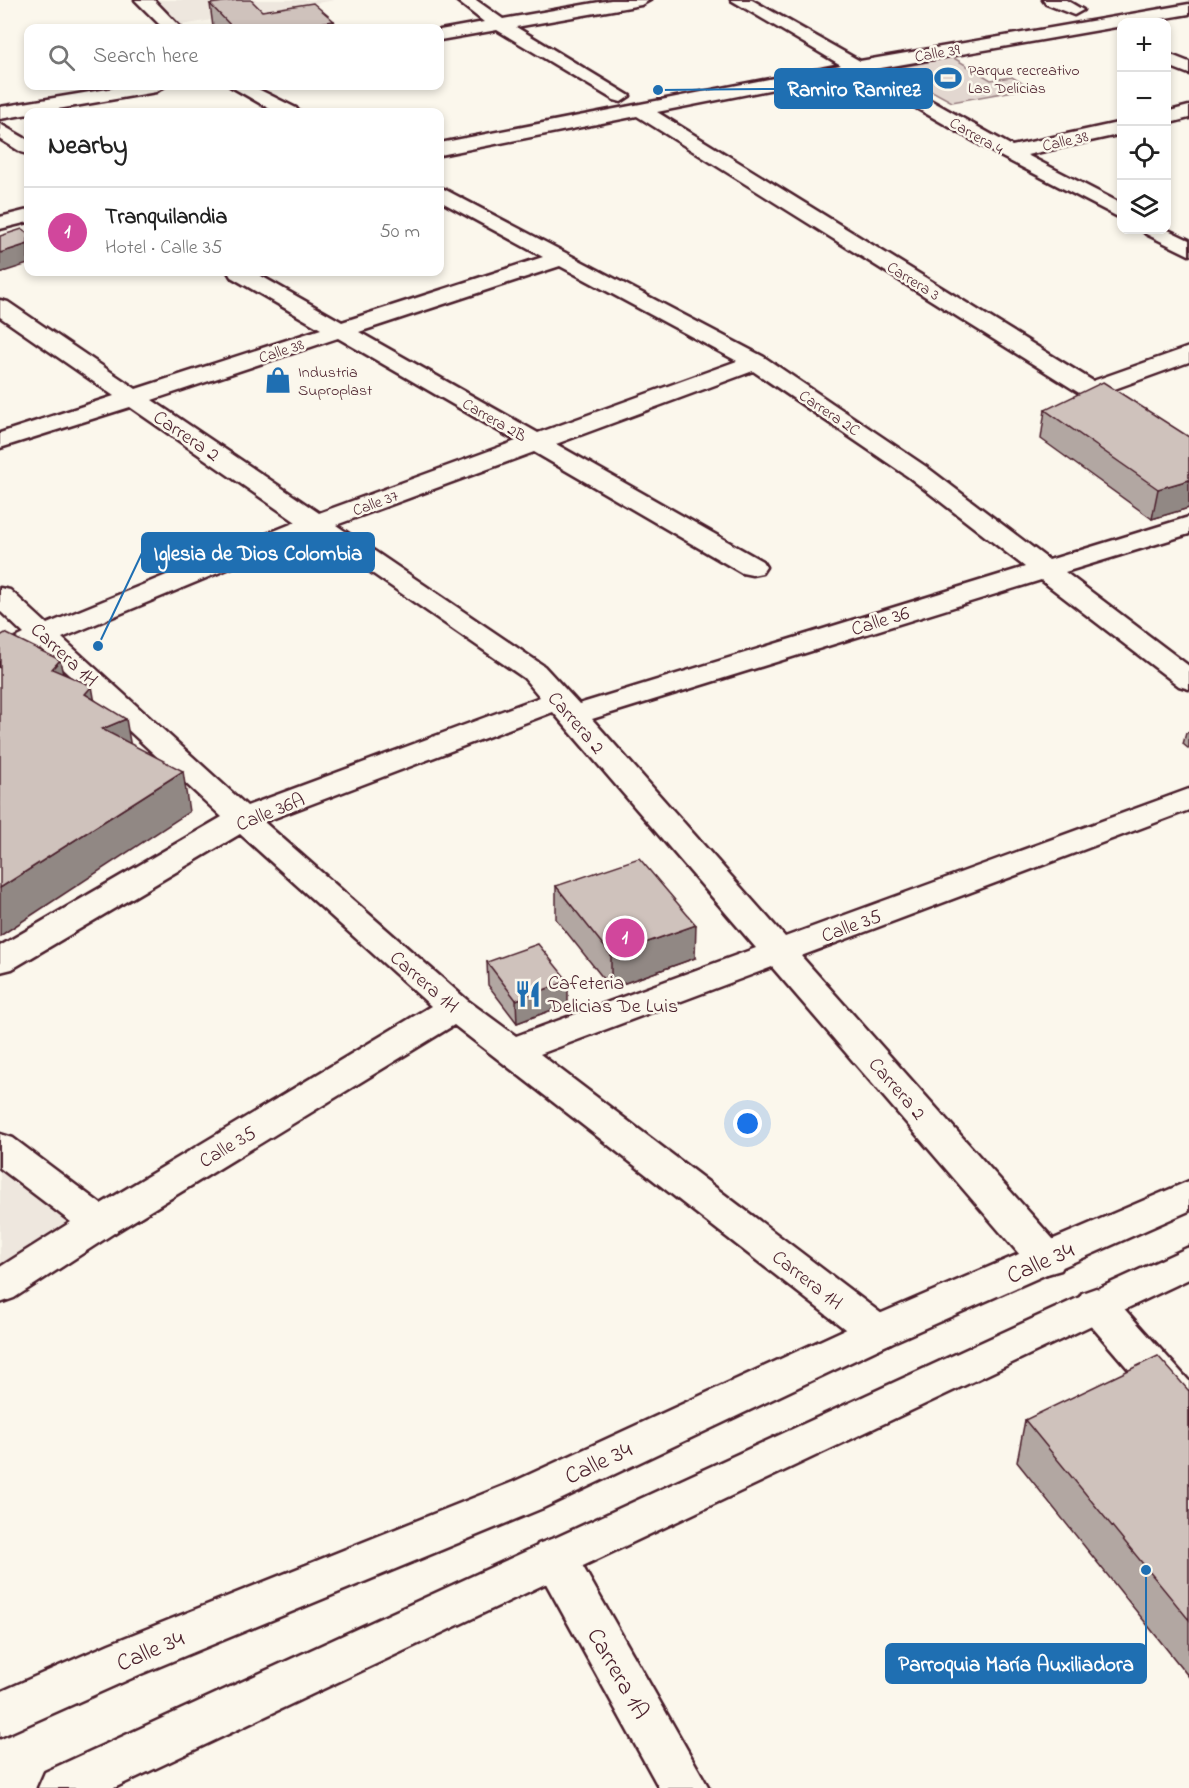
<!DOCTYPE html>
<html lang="en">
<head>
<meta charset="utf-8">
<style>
	body { margin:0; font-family:"Indie Flower",sans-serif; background:#f6f6f6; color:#222 }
	.controls { position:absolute; right:18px; top:18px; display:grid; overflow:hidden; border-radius:12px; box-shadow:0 3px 9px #0003 }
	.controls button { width:54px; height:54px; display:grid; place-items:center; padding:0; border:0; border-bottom:2px solid #e0e0e0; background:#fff; color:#222; font:30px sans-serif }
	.you { position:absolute; left:748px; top:1124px; width:21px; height:21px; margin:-15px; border:4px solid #fff; border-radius:50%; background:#1a73e8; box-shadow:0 0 0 9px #1a73e833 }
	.badge { display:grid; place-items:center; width:39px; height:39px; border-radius:50%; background:#1f6fb2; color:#fff; font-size:20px; font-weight:700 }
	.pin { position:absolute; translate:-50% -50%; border:3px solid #fff; box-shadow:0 2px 6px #0006 }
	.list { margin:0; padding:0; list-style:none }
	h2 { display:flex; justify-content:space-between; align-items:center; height:78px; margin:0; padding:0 24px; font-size:26px }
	h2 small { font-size:20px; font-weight:400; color:#767676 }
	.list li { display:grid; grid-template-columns:39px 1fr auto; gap:18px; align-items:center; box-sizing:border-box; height:90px; padding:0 24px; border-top:2px solid #e0e0e0 }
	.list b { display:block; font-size:22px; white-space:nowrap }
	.list p { margin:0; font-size:20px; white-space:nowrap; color:#767676 }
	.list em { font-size:20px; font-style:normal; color:#767676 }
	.icon { flex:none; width:33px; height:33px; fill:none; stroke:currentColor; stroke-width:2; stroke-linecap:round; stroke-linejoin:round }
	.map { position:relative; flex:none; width:1189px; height:1788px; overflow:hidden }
	.search { position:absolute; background:#fff; box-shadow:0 3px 9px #0003; left:24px; top:24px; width:420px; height:66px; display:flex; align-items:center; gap:15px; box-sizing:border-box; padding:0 21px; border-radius:12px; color:#767676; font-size:22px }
	.panel { position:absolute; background:#fff; box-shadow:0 3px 9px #0003; left:24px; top:108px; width:420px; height:168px; border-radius:12px }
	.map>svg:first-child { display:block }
	.built { fill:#eee7de }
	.green { fill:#e2d7d0; stroke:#967b7e; stroke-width:1.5 }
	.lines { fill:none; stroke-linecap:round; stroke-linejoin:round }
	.minor-casing { stroke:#4a1f2b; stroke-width:5 }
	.major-casing { stroke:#4a1f2b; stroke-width:5 }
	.minor { fill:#fbf7ec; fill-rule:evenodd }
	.major { fill:#fbf7ec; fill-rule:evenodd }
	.wall { fill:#b2a7a2; stroke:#4a1f2b; stroke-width:1.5 }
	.shaded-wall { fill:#918884; stroke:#4a1f2b; stroke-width:1.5 }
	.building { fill:#cfc2bc; stroke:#4a1f2b; stroke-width:1.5 }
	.labels { text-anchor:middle; stroke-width:5; stroke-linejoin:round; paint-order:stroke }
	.far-street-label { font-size:16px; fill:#4a1f2b; stroke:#fbf7ec }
	.far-poi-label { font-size:16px; fill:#4a1f2b; stroke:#fbf7ec; text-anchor:start }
	.street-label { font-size:20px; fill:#4a1f2b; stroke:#fbf7ec }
	.poi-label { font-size:20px; fill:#4a1f2b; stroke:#fbf7ec; text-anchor:start }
	.near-street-label { font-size:24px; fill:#4a1f2b; stroke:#fbf7ec }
	.leader { fill:none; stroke:#1f6fb2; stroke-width:2 }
	.callout-dot { fill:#1f6fb2; stroke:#fbf7ec; stroke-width:2 }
	.callout { fill:#1f6fb2; stroke:#1f6fb2; stroke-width:2 }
	.callout-label { font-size:21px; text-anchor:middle; font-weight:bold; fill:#fff }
</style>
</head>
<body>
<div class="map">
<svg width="1189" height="1788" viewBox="0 0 1189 1788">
	<rect width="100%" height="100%" fill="#fbf7ec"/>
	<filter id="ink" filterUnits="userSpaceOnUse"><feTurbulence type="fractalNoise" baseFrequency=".0167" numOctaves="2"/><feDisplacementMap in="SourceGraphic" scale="12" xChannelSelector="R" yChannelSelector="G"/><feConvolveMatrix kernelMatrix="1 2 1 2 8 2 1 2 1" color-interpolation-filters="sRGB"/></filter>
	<g filter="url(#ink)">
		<!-- built -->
		<g class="built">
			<path d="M156,0H335L181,25Z"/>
			<path d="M0,1148L100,1223L0,1287Z"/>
		</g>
		<!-- green -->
		<path class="green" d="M952,57L991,80L1012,77L1031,88L952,102L892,69Z"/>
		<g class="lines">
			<defs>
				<g id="minor">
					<path d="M135,0H154L181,28H163Z"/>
					<path d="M456,0H476L503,19L611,0H650L641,5L516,27L630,96L621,102L614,100L497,30L440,40V30L484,22Z"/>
					<path d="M731,0H752L860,61L1189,4V14L1142,22H1122V26L875,69L1012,146L1122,122V134L1027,155L1122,204V219L1002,157L855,73L657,112L1093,381L1189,347V362L1109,391L1189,440V459L1180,456L637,116L440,155V143L841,65Z"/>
					<path d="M1043,0H1066L1083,10L1074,15L1046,4Z"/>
					<path d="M1166,53L1189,62V74L1166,65Z"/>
					<path d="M126,86H165L156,92L0,119V107Z"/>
					<path d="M230,86H252L296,108L299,112H275Z"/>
					<path d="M1189,106V118L1166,124V112Z"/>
					<path d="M0,124L28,140V154L21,152L0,139Z"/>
					<path d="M440,187L764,357L928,468L1049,560L1189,517V534L1065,572L1189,666V689L1179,686L1041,580L592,719L785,937L1189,789V810L801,956L1061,1248L1067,1259L1061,1270L1047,1274L1033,1270L772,967L540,1054L891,1321L897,1332L891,1343L877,1348L863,1343L454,1025L114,1233L14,1298L0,1303V1267L71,1222L0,1168V1134L13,1138L101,1204L431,1006L240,834L12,969L0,972V946L222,817L40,648L0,666V646L24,634L0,611V588L10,590L47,624L296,522L130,407L0,448V433L114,396L0,317V300L8,302L136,389L321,329L231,277L228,272H254L342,322L543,257L440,201ZM560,266L737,361L538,433L359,332ZM338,338L516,441L319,513L152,400ZM753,371L910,478L1025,567L579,704L544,666L336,525L534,452L742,573L752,575L762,573L766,567L762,561L556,444ZM314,533L524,678L540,697L247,806L62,638ZM553,712L756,948L516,1036L467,1000L264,822Z"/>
					<path d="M28,210V222L0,229V217Z"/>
					<path d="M1166,229L1189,240V255L1146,234L1142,230Z"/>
					<path d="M1096,1288L1110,1293L1189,1381V1427L1174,1422L1082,1315L1076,1304L1082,1293Z"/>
					<path d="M554,1538L570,1544L709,1788H659L532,1558L538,1544Z"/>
				</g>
				<g id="major">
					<path d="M1189,1181V1211L891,1343L543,1508L141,1674L0,1737V1692L109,1644L513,1482L863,1321Z"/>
					<path d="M1189,1247V1279L114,1788H38L45,1772Z"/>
				</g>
			</defs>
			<!-- minor casing -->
			<use href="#minor" class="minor-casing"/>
			<!-- major casing -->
			<use href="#major" class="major-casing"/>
			<!-- minor -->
			<use href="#minor" class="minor"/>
			<!-- major -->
			<use href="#major" class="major"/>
		</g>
		<!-- wall -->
		<g class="wall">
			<path d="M210,4L334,21L335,28H214L213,27Z"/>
			<path d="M1045,410L1189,437V508L1152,519L1041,439Z"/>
			<path d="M1189,732V749L1183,744L1186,733Z"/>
			<path d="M556,886L695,958L611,988L556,919Z"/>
			<path d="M487,962L568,1004L517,1023L488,985Z"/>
			<path d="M1189,1391V1677L1017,1462L1025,1420Z"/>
		</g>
		<!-- shaded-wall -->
		<g class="shaded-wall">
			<path d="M334,21L335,28H283Z"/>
			<path d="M28,244V264L0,273V253Z"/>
			<path d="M1189,480V508L1152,519L1158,489Z"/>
			<path d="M60,660L68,699L52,669Z"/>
			<path d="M92,686L99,726L85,694Z"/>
			<path d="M126,719L133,759L102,729Z"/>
			<path d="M183,771L189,812L0,936V888Z"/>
			<path d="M696,925L695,958L611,988V955Z"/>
			<path d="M568,981V1004L517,1023L516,1000Z"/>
		</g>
		<!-- building -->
		<g class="building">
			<path d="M236,0H251L262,11L313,3L334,21L283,28H233L210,4Z"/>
			<path d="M22,229L28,233V244L0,253V236Z"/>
			<path d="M1103,382L1189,437V480L1158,489L1045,410Z"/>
			<path d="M5,633L60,660L52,669L92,686L85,694L126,719L102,729L183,771L0,888V636Z"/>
			<path d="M639,858L696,925L611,955L556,886Z"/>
			<path d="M538,944L568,981L516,1000L487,962Z"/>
			<path d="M1158,1356L1189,1391V1620L1025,1420Z"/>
		</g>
	</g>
	<!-- icons -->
	<defs>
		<symbol id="stadium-bare" viewBox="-9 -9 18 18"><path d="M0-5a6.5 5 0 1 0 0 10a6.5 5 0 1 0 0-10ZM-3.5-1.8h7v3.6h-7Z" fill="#1f6fb2" stroke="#fbf7ec" stroke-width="2.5" paint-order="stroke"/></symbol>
		<symbol id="shop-bare" viewBox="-9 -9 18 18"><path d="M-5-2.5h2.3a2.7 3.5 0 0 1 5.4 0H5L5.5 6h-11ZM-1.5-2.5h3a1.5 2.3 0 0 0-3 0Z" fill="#1f6fb2" stroke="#fbf7ec" stroke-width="2.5" paint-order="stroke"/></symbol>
		<symbol id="restaurant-bare" viewBox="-9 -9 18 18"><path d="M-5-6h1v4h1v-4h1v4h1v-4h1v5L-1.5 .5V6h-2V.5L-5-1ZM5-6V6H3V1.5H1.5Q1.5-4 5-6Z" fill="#1f6fb2" stroke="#fbf7ec" stroke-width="2.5" paint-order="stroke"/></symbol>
	</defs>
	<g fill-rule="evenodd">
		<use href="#stadium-bare" x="929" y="59" width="38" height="38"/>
		<use href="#shop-bare" x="259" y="361" width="38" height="38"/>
		<use href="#restaurant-bare" x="509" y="975" width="38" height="38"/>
	</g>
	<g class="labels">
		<!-- far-street labels -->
		<g class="far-street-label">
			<text transform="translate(937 52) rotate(-10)" y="6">Calle 39</text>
			<text transform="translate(977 135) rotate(30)" y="6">Carrera 4</text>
			<text transform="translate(1065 140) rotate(-13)" y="6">Calle 38</text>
			<text transform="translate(914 280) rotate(32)" y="6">Carrera 3</text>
			<text transform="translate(281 350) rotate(-18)" y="6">Calle 38</text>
			<text transform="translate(830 412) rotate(34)" y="6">Carrera 2C</text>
			<text transform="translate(495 419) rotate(30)" y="6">Carrera 2B</text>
			<text transform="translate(375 502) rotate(-20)" y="6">Calle 37</text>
		</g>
		<!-- far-poi labels -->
		<g class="far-poi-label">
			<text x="968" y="75">Parque recreativo<tspan x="968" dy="18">Las Delicias</tspan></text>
			<text x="298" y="377">Industria<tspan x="298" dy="18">Suproplast</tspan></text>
		</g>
		<!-- street labels -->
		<g class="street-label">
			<text transform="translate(187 435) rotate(34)" y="7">Carrera 2</text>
			<text transform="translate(880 620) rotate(-17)" y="7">Calle 36</text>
			<text transform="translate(65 654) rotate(43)" y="7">Carrera 1H</text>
			<text transform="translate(577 722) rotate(49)" y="7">Carrera 2</text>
			<text transform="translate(270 811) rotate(-22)" y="7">Calle 36A</text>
			<text transform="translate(851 925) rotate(-20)" y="7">Calle 35</text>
			<text transform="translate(425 981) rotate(41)" y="7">Carrera 1H</text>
			<text transform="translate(898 1088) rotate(49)" y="7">Carrera 2</text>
			<text transform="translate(227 1146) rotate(-31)" y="7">Calle 35</text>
			<text transform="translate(808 1279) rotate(38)" y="7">Carrera 1H</text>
		</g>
		<!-- poi labels -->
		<g class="poi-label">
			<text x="548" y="989">Cafeteria<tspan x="548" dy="23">Delicias De Luis</tspan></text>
		</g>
		<!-- near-street labels -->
		<g class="near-street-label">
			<text transform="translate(1040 1262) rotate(-24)" y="8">Calle 34</text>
			<text transform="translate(598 1462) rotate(-25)" y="8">Calle 34</text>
			<text transform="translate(150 1650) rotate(-23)" y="8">Calle 34</text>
			<text transform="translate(619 1673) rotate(60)" y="8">Carrera 1A</text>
		</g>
	</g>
	<!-- callouts -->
	<path class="leader" d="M658 90L775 89M98 646L142 553M1146 1570L1146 1664"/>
	<g class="callout-dot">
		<circle cx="658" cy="90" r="6"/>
		<circle cx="98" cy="646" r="6"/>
		<circle cx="1146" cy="1570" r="6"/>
	</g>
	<g class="callout">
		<rect x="775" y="69" width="157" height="39" rx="6"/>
		<rect x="142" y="533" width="232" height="39" rx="6"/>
		<rect x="886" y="1644" width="260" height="39" rx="6"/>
	</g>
	<g class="callout-label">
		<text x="854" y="96">Ramiro Ramirez</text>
		<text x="258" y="560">Iglesia de Dios Colombia</text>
		<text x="1016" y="1671">Parroquia María Auxiliadora</text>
	</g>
</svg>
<div class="controls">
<button>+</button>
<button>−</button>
<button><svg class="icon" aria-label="locate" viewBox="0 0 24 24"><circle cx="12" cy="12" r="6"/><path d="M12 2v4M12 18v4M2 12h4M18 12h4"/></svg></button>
<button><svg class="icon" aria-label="layers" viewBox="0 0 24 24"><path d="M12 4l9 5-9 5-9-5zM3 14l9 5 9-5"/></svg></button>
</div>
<div class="you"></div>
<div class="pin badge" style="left:625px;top:938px;background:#d1479c">1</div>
<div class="search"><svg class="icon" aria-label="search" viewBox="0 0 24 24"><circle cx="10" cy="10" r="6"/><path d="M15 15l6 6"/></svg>Search here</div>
<section class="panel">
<h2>Nearby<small></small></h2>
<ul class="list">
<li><span class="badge" style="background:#d1479c">1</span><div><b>Tranquilandia</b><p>Hotel · Calle 35</p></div><em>50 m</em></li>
</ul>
</section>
</div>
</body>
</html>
